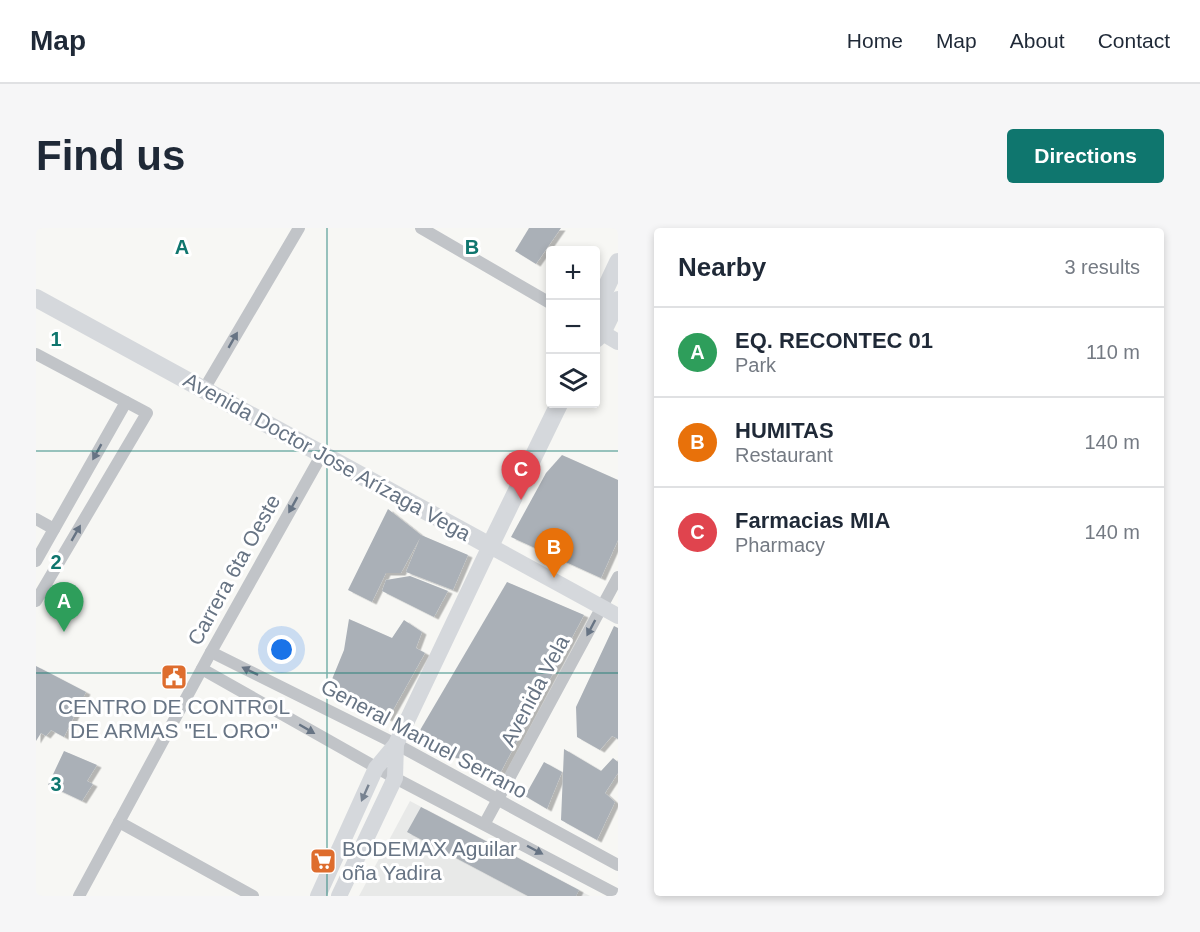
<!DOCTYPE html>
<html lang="en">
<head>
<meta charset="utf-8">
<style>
	body { margin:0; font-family:Arial,sans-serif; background:#f6f6f7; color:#1f2937 }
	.controls { position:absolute; right:18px; top:18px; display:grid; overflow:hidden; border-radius:6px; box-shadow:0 3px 9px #0003 }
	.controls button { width:54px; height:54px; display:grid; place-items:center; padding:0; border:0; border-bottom:2px solid #e0e1e3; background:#fff; color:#1f2937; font:30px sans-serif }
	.you { position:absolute; left:246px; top:422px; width:21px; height:21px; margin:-15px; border:4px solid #fff; border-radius:50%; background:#1a73e8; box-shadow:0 0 0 9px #1a73e833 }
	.badge { display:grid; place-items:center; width:39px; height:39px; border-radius:50%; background:#0f766e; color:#fff; font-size:20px; font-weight:700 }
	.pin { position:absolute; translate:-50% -50px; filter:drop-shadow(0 2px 3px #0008) }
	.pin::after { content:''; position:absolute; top:32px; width:21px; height:18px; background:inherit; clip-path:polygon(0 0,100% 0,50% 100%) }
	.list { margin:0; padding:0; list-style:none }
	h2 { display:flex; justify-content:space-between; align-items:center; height:78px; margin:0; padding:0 24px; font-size:26px }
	h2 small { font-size:20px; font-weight:400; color:#747a83 }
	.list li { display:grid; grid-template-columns:39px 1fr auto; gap:18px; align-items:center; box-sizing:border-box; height:90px; padding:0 24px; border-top:2px solid #e0e1e3 }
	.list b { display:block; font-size:22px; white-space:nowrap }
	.list p { margin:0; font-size:20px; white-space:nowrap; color:#747a83 }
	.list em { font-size:20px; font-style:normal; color:#747a83 }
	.icon { flex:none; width:33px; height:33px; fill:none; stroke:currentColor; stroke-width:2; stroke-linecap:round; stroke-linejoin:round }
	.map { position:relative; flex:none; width:582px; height:668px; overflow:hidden; border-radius:6px }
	header { display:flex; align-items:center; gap:36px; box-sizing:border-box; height:84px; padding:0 30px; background:#fff; border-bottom:2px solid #e0e1e3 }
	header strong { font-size:28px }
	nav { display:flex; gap:33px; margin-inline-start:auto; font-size:21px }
	.intro { display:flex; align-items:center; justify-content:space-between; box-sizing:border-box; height:144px; padding:0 36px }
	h1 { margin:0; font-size:42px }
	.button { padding:15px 27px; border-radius:6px; background:#0f766e; color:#fff; font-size:21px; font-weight:700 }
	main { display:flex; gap:36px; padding:0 36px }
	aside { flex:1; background:#fff; border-radius:6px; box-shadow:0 3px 9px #0003 }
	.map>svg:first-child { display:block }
	.built { fill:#e8e9e8 }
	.building { fill:#aab0b7; filter:url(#shadow) }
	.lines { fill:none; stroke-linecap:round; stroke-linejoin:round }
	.street { stroke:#c1c4c8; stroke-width:12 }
	.secondary { stroke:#d5d8dc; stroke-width:16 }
	.primary { stroke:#d5d8dc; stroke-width:18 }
	.oneway { fill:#677484 }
	.oneway2 { fill:#788391 }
	.grid { fill:none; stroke:#0f766e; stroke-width:1.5; stroke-opacity:0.55 }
	.labels { text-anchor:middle; stroke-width:6; stroke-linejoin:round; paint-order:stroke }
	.street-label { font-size:21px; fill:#677484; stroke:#fff }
	.poi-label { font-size:21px; fill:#677484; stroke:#fff }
	.grid-label { font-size:20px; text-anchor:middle; font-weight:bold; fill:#0f766e; stroke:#fff; stroke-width:6; stroke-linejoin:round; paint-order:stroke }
</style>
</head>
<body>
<header>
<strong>Map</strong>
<nav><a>Home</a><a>Map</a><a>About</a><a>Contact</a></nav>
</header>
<div class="intro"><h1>Find us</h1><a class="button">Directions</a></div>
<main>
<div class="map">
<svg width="582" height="668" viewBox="0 0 582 668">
	<defs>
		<filter id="shadow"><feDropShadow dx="4.5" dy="2.5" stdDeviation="0" flood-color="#0004"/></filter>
	</defs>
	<rect width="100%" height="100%" fill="#f7f7f4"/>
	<!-- built -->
	<path class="built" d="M374,573L554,668H323Z"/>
	<!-- building -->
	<g class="building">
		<path d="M493,0H525L500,36L479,23Z"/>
		<path d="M526,227L582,252V312L565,350L475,309L510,245Z"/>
		<path d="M352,281L385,307L432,327L417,362L370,344L384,310L365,345H350L336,374L312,362Z"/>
		<path d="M374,348L412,363L398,389L346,363L350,352Z"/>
		<path d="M471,354L548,387L461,551L380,509Z"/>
		<path d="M313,391L356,410L368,392L386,404L380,420L389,425L352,491L292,461L308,422Z"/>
		<path d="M578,398L582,400V511L576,508L564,522L541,509L540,479Z"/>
		<path d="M0,438L50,464L28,509L15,502L10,508L5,505L0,513Z"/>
		<path d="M528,521L565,543L577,530L582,534V545L569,565L579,574L561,612L525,592Z"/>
		<path d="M28,523L61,537L51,553L57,556L46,573L12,557Z"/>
		<path d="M508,534L526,544L511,581L489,568Z"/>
		<path d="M385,579L543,662L540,668H492L371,604Z"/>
	</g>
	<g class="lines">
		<!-- street -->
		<g class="street">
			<path d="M385,0L514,75"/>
			<path d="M0,126L111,185L0,373"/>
			<path d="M167,163L263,0"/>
			<path d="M0,291L18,301"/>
			<path d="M0,333L90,174"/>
			<path d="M175,424L360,516L582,637"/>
			<path d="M166,441L359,550L582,667"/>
			<path d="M83,594L217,668"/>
			<path d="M449,595L582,349"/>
			<path d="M43,668L175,424L286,226"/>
		</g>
		<!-- secondary -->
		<g class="secondary">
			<path d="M560,101L582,114"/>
			<path d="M282,668L340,540L360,516L454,318L582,388"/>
			<path d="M303,668L359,550L360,516"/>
		</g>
		<!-- primary -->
		<g class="primary">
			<path d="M0,70L454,318L523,176"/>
			<path d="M560,81L582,34"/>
			<path d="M560,111L566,105L582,72"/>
		</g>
	</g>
	<!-- one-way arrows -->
	<defs><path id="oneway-solid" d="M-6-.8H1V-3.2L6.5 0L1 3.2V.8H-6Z" transform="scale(1.5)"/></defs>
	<g class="oneway">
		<use href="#oneway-solid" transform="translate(197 112) rotate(-60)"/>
		<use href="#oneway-solid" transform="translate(61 224) rotate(119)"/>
		<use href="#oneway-solid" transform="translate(257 277) rotate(119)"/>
		<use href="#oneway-solid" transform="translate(40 305) rotate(-60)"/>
		<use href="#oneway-solid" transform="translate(555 400) rotate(118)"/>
		<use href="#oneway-solid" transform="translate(214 443) rotate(-154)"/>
		<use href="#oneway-solid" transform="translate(271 501) rotate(30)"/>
		<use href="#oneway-solid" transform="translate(499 622) rotate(28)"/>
	</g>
	<use class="oneway2" href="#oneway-solid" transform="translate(329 565) rotate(114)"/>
	<!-- grid -->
	<path class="grid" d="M291,0V668M0,223H582M0,445H582"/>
	<!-- icons -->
	<defs>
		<symbol id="civic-square" viewBox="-11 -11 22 22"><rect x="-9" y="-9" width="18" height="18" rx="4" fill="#de6d2e" stroke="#fff"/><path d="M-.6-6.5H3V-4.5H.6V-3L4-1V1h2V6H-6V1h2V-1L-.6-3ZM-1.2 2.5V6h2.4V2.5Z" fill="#fff"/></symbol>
		<symbol id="supermarket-square" viewBox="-11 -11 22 22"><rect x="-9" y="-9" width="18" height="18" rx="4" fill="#de6d2e" stroke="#fff"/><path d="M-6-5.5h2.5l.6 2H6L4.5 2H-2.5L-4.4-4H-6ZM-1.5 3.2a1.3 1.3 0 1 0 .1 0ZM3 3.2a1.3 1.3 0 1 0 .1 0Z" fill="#fff"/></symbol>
	</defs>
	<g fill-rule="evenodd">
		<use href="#civic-square" x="123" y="434" width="30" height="30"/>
		<use href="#supermarket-square" x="272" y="618" width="30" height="30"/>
	</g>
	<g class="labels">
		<!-- street labels -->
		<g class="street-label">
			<text transform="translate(291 229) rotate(29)" y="7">Avenida Doctor Jose Arízaga Vega</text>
			<text transform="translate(198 342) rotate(-61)" y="7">Carrera 6ta Oeste</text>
			<text transform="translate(499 463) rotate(-62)" y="7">Avenida Vela</text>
			<text transform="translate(388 511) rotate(28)" y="7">General Manuel Serrano</text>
		</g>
		<!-- poi labels -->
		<g class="poi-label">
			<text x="138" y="486">CENTRO DE CONTROL<tspan x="138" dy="24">DE ARMAS "EL ORO"</tspan></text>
			<text x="306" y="628" text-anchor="start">BODEMAX Aguilar<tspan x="306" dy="24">oña Yadira</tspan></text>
		</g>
	</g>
	<g class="grid-label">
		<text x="146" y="26">A</text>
		<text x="436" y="26">B</text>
		<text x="20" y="118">1</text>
		<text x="20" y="341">2</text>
		<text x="20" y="563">3</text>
	</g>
</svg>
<div class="controls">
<button>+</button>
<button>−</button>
<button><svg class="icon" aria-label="layers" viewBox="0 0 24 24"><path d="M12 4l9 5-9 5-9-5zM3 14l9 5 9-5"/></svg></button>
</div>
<div class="you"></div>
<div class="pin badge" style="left:28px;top:404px;background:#2e9e5b">A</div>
<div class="pin badge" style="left:518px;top:350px;background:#e8710a">B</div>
<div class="pin badge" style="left:485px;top:272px;background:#e0444e">C</div>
</div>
<aside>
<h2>Nearby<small>3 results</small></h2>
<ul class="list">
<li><span class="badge" style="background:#2e9e5b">A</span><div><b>EQ. RECONTEC 01</b><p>Park</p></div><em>110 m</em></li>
<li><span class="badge" style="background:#e8710a">B</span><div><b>HUMITAS</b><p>Restaurant</p></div><em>140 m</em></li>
<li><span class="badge" style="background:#e0444e">C</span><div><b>Farmacias MIA</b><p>Pharmacy</p></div><em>140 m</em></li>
</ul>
</aside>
</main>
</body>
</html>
